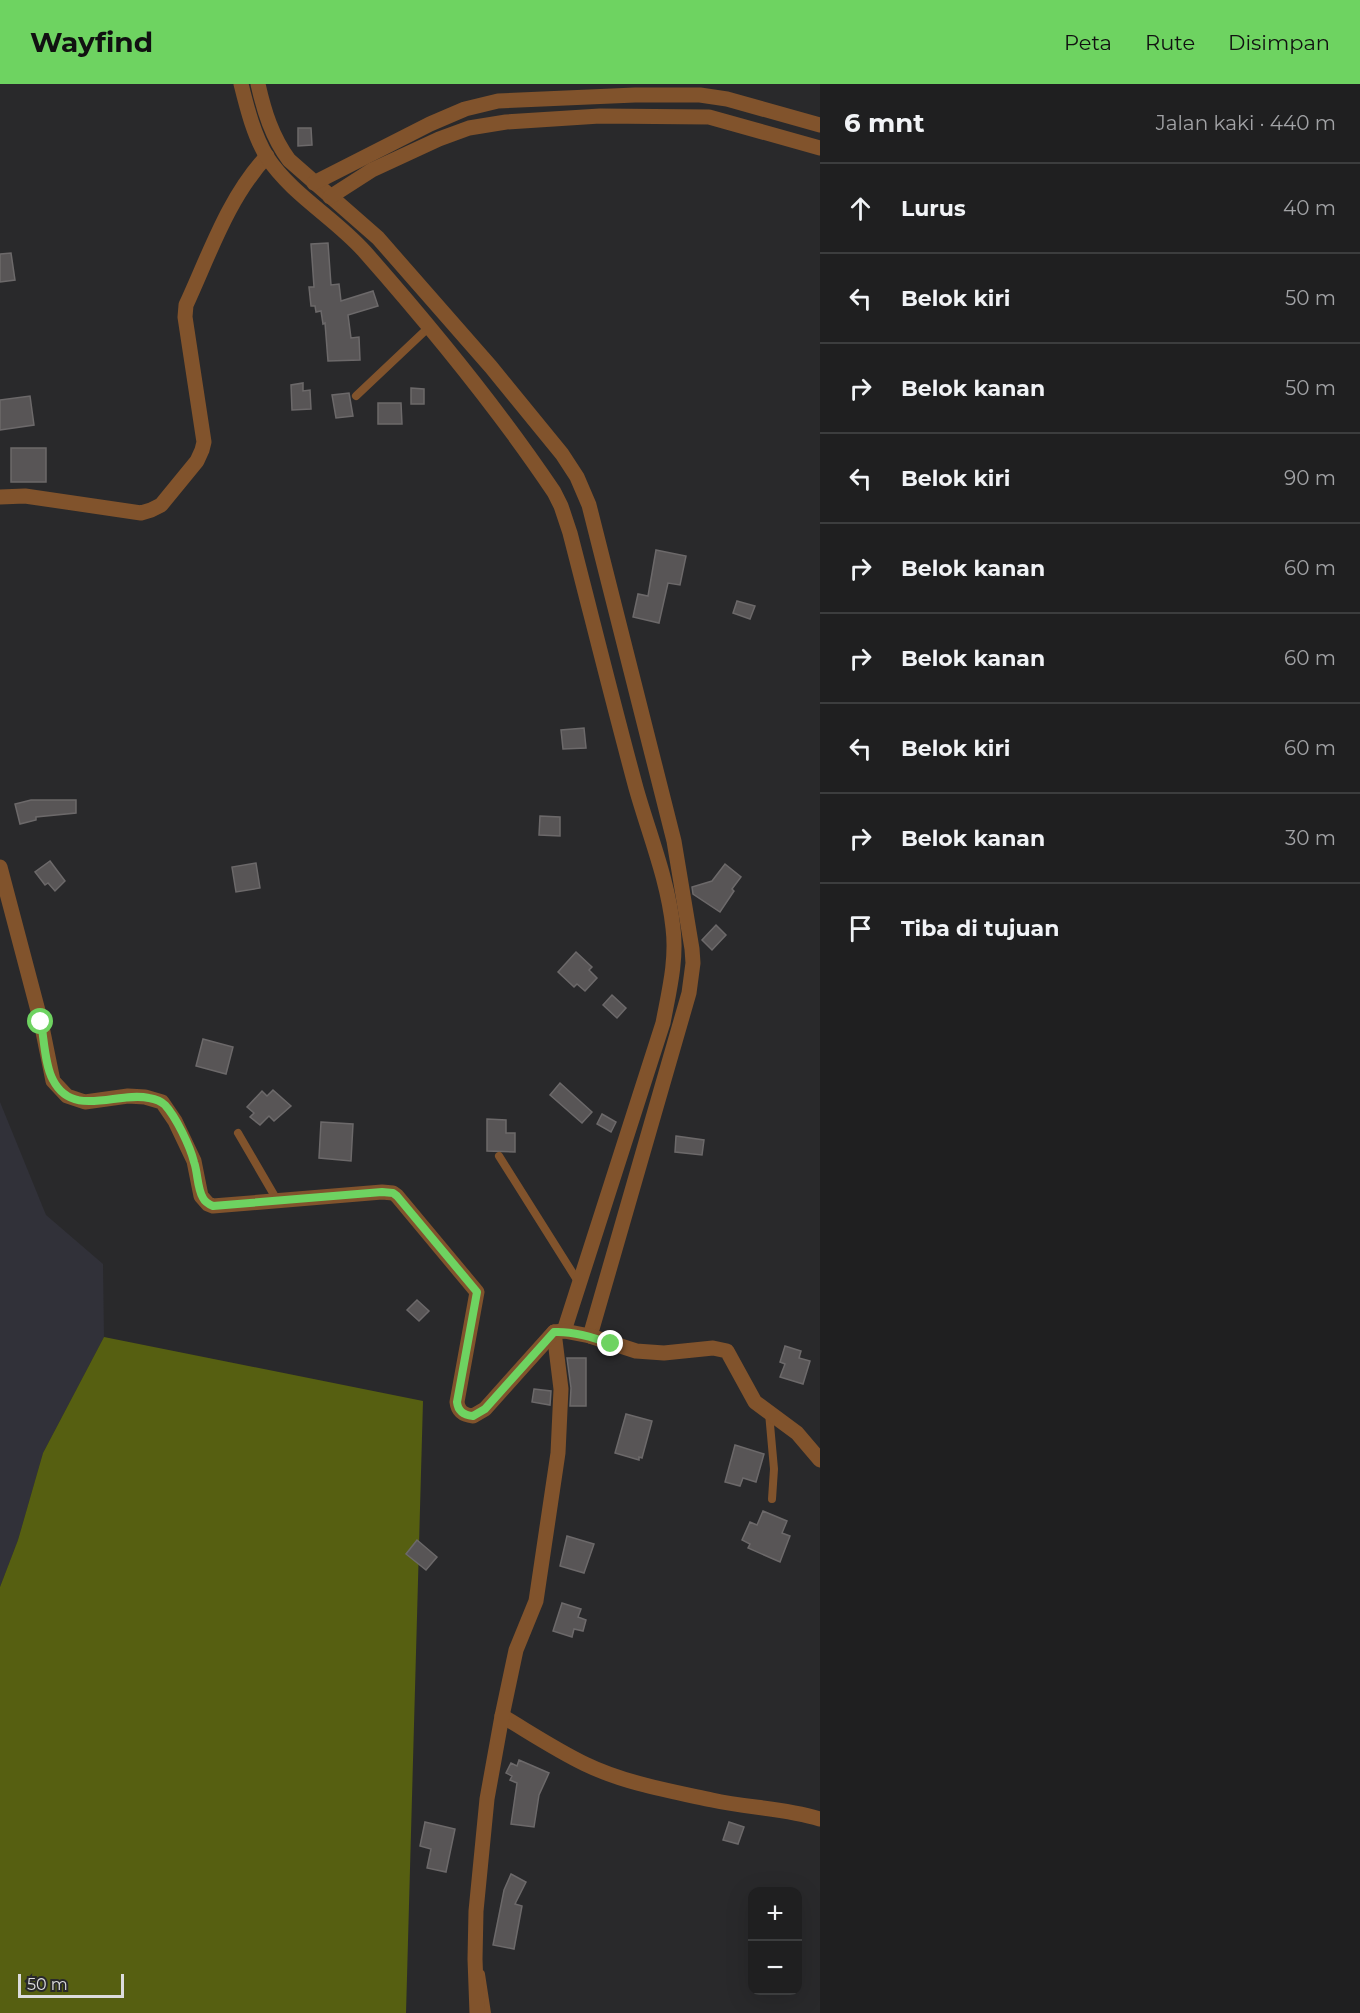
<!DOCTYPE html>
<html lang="id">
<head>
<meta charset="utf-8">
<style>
	body { margin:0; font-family:Montserrat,sans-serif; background:#272729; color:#f1f3f6 }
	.controls { position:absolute; right:18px; bottom:18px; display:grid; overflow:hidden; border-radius:12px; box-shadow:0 6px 24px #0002 }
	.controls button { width:54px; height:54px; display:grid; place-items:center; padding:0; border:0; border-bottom:2px solid #3c3d3e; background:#1f1f20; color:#f1f3f6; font:30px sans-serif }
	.scale { position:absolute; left:18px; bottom:15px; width:106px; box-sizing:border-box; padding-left:6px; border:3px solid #dcdcdd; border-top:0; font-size:16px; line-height:21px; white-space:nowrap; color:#dcdcdd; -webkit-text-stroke:4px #29292b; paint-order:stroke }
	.stop { position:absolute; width:18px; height:18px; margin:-14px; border:4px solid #6ed361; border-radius:50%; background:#fff }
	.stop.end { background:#6ed361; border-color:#fff; box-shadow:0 2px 6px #0008 }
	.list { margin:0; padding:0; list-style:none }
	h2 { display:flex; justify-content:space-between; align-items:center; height:78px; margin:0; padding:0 24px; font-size:26px }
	h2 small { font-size:20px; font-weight:400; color:#a1a2a5 }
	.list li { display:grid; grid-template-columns:39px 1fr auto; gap:18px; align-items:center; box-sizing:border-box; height:90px; padding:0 24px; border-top:2px solid #3c3d3e }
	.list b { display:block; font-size:22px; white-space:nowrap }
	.list em { font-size:20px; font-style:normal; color:#a1a2a5 }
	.icon { flex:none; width:33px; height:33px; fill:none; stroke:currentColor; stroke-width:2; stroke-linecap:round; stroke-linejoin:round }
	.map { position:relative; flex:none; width:820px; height:1929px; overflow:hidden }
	header { display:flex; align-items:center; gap:36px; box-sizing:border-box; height:84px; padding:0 30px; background:#6ed361; color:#111 }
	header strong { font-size:28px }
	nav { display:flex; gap:33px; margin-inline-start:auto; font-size:21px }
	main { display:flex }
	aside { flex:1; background:#1f1f20 }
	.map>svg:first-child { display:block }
	.built { fill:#313139 }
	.forest { fill:#565f11 }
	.building { fill:#585556; stroke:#6c696a; stroke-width:1.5 }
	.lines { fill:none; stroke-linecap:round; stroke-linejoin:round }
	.service { stroke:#81532c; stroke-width:8 }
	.minor { stroke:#81532c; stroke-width:15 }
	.tertiary { stroke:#81532c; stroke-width:15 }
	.route { stroke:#6ed361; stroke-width:8 }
</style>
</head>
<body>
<header>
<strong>Wayfind</strong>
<nav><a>Peta</a><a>Rute</a><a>Disimpan</a></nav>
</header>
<main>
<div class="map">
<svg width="820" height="1929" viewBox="0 0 820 1929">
	<rect width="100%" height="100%" fill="#29292b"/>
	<!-- built -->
	<path class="built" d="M0,1018L46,1131L103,1180L104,1253L43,1369L18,1456L0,1503Z"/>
	<!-- forest -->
	<path class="forest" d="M104,1253L423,1317L406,1929H0V1503L18,1456L43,1369Z"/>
	<!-- building -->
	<g class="building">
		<path d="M298,44H311L312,61L298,62Z"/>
		<path d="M328,159L331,201L339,200L341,217L373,207L378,222L348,231L351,254L359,253L360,276L328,277L325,239L323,240L321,227L316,228L315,222H311L309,203H314L311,160Z"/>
		<path d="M11,169L15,196L0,198V170Z"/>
		<path d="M303,299V307L310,306L311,325L292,326L291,301Z"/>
		<path d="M411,304L424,305V320H411Z"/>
		<path d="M349,309L353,332L336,334L332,311Z"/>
		<path d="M30,312L34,341L0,346V316Z"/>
		<path d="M378,319H401L402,340H378Z"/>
		<rect x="11" y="364" width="35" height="34"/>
		<path d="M656,466L686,472L680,501L668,499L659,539L633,533L638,510L648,512Z"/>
		<path d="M737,517L755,522L750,535L733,529Z"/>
		<path d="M584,644L586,664L563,665L561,646Z"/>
		<path d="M31,716H76V729L36,733V736L20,740L15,720Z"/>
		<path d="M540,732L560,733V752L539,751Z"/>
		<path d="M50,777L65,797L55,807L48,799L45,801L35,788Z"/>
		<path d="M256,779L260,804L236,808L232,783Z"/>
		<path d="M725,780L741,793L732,805L734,807L720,828L693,810L692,803L712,797Z"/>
		<path d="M716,841L726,851L712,866L702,856Z"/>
		<path d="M576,868L592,883L589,886L597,894L585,907L577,900L574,903L558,888Z"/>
		<path d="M612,911L626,924L617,934L603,921Z"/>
		<path d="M203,955L233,963L226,990L196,982Z"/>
		<path d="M560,999L592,1028L582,1039L550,1011Z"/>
		<path d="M273,1006L291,1022L274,1037L269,1032L260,1041L250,1033L254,1029L247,1023L262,1007L267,1012Z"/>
		<path d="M602,1030L616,1038L611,1048L597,1040Z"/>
		<path d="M487,1035L506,1036V1049H515V1068L487,1067Z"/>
		<path d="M321,1038L353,1040L351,1077L319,1074Z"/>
		<path d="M676,1052L704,1056L702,1071L675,1068Z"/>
		<path d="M417,1216L429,1227L419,1237L407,1226Z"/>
		<path d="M785,1262L801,1267L799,1274L810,1277L803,1300L780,1293L785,1280L780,1278Z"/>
		<path d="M567,1274H586V1322H570L571,1304Z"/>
		<path d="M534,1305L551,1307L550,1321L532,1318Z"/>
		<path d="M626,1330L652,1337L642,1374L639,1373V1376L615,1369Z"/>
		<path d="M735,1361L764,1370L756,1398L743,1394L740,1402L725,1398Z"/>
		<path d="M763,1427L787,1437L782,1449L790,1452L780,1478L748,1464L750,1460L742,1456L750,1438L757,1441Z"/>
		<path d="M567,1452L594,1460L584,1489L560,1482Z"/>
		<path d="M417,1456L437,1473L426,1486L406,1470Z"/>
		<path d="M562,1519L581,1525L578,1533L586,1536L583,1547L574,1545L572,1553L553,1547Z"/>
		<path d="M519,1676L549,1689L539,1711L534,1743L511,1740L517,1699L510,1696L512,1692L506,1689L511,1679L517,1682Z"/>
		<path d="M425,1738L455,1745L446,1788L427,1784L431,1765L420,1762Z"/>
		<path d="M729,1738L744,1743L738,1760L723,1756Z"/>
		<path d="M511,1790L526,1798L515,1820L522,1822L514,1865L493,1861L504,1806Z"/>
	</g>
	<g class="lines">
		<!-- service -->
		<g class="service">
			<path d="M356,312L428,244"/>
			<path d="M238,1049L277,1116"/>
			<path d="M499,1072L579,1199"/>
			<path d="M769,1329L774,1385L772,1415"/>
			<path d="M481,1890L487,1929"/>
		</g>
		<!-- minor -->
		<g class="minor">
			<path d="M0,413L25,412L141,429L151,426L161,421L197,377L202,366L204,358L185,233L186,221C210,169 228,114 267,72"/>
			<path d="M502,1632C529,1648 556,1666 585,1680C624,1699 670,1707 712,1716C748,1724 785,1724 820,1735"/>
			<path d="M477,1929L475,1875L476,1827L487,1715L502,1632L516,1566L536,1517L558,1369L561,1305L554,1248"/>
		</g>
		<!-- tertiary -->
		<g class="tertiary">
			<path d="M241,0C247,24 254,52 267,73C292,111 335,134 365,168C432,244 497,323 554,408L561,422L570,449C592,534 613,619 636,704C649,750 668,796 673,844C677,876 669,907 663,939L564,1247"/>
			<path d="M258,0C264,27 272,53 289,76L378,154L491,283L562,370L577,393L589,421L674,757L692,865L693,879L689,909L590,1252"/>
			<path d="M314,99L430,40L465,25L498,17L635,11H700L727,15L820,41"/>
			<path d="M330,113L372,86L439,55L469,44L506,38L600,32L709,33L820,64"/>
			<path d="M0,783L41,938L53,997L67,1012L85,1018L128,1012L145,1013L162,1018L175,1037L194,1077L201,1112L208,1120L213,1122L382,1108L393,1109L397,1112L477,1208L457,1318C458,1327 463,1331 473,1332L485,1325L554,1248L564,1247L590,1252L636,1267L664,1269L713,1264L727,1267L755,1318L797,1349L820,1376"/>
		</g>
	</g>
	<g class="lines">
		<!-- route -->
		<path class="route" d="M41,938C44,955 45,982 53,996C73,1035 117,1007 149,1014C155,1015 161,1017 165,1021C176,1033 190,1062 194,1078C198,1089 197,1104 203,1114C205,1118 208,1120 213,1122L382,1108L393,1109L397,1112L477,1208L457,1318C458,1327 463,1331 473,1332L485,1325L554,1248C574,1247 593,1253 611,1260"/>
	</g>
</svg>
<div class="controls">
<button>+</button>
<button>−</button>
</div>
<div class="scale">50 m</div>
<div class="stop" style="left:41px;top:938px"></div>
<div class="stop end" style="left:611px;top:1260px"></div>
</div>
<aside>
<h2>6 mnt<small>Jalan kaki · 440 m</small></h2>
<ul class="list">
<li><svg class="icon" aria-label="ahead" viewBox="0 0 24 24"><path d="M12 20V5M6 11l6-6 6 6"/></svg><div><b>Lurus</b></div><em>40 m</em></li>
<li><svg class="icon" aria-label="left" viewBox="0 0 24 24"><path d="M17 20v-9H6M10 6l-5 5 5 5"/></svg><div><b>Belok kiri</b></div><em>50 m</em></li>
<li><svg class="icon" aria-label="right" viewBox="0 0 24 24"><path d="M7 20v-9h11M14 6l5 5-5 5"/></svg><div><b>Belok kanan</b></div><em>50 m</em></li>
<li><svg class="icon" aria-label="left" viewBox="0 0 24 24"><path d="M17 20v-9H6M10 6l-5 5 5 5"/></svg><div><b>Belok kiri</b></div><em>90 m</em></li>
<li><svg class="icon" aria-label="right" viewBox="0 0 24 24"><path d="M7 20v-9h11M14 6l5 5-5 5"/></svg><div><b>Belok kanan</b></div><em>60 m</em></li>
<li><svg class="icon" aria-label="right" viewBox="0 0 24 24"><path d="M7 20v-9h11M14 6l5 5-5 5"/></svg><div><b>Belok kanan</b></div><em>60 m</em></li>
<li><svg class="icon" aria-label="left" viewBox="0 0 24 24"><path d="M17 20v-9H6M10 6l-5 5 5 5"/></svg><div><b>Belok kiri</b></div><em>60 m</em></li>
<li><svg class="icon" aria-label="right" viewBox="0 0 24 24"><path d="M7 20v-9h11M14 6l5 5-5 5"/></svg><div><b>Belok kanan</b></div><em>30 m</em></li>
<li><svg class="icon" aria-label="arrive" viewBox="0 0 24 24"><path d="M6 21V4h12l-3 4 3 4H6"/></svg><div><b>Tiba di tujuan</b></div></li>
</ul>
</aside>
</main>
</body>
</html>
